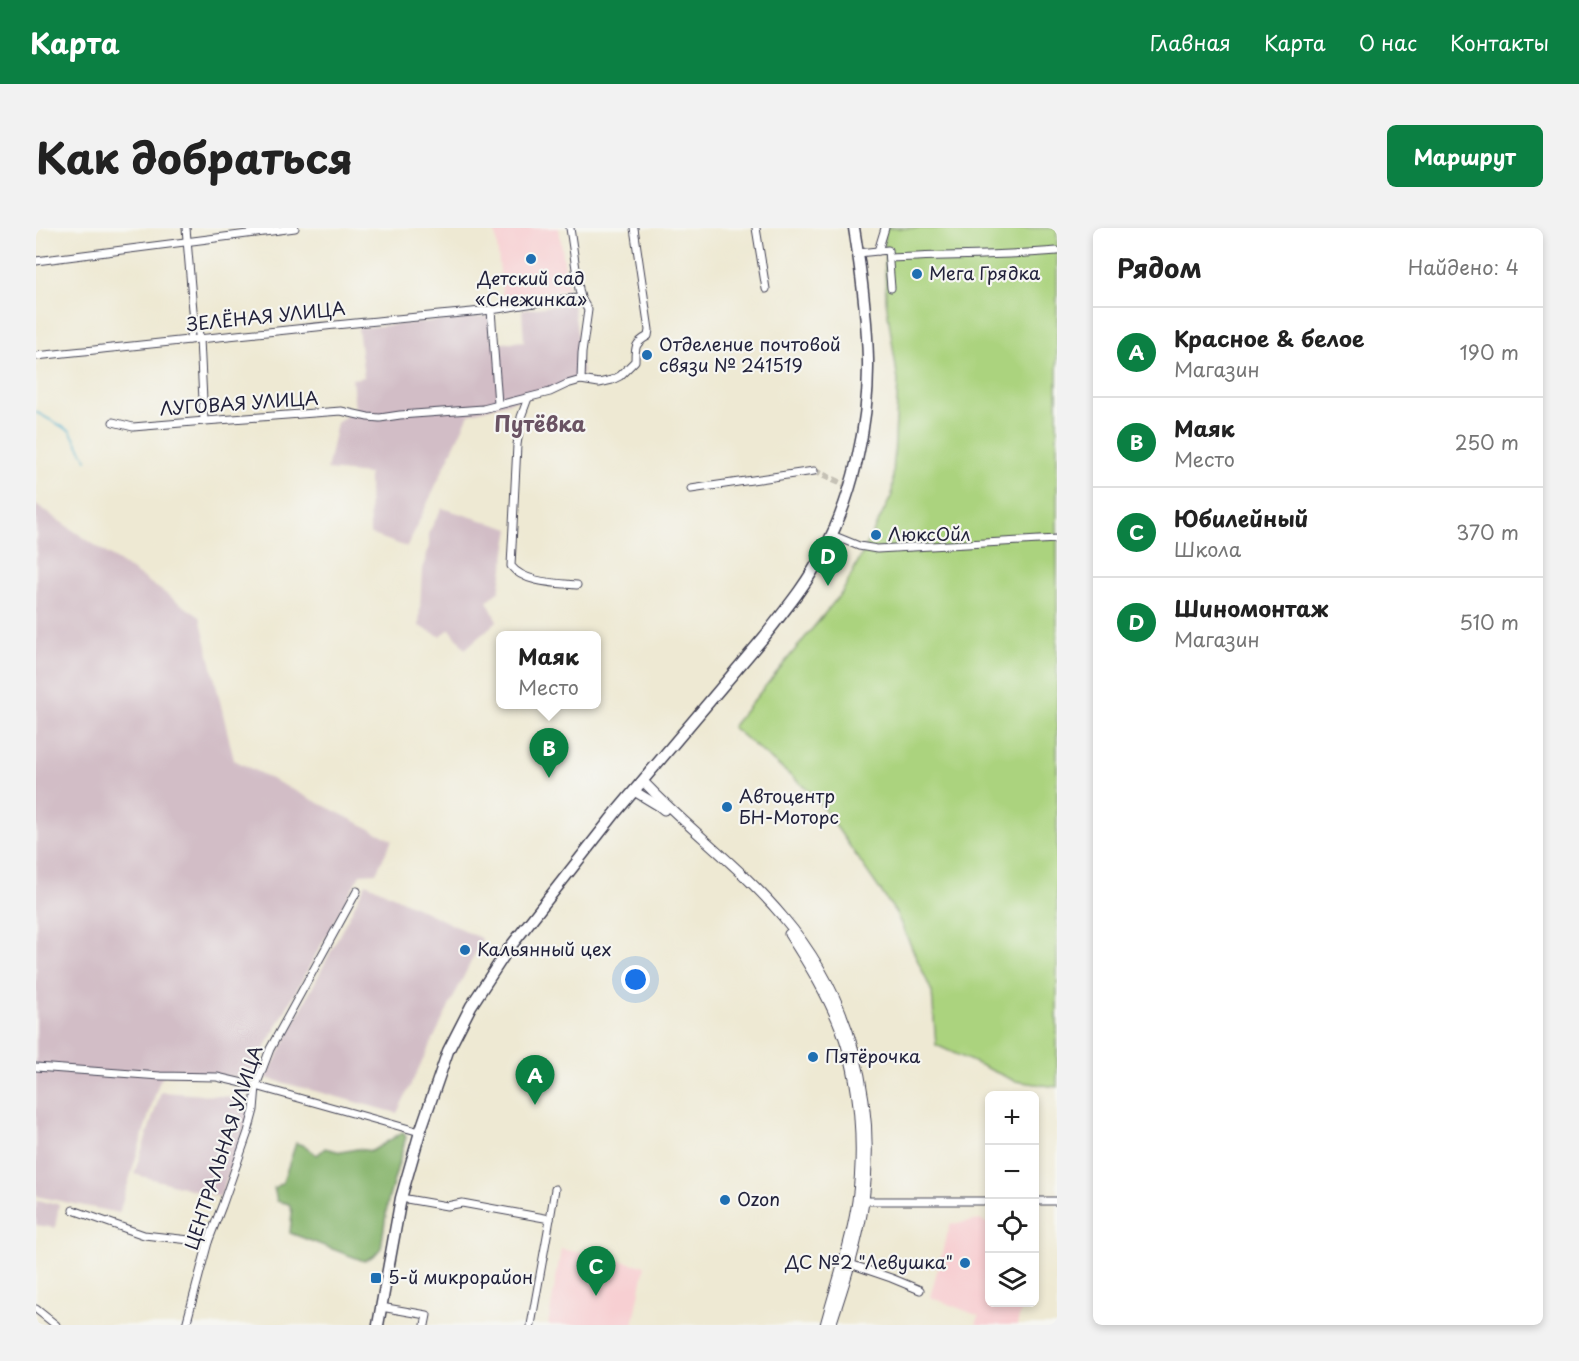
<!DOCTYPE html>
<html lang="ru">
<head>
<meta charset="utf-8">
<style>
	body { margin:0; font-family:"Playpen Sans",sans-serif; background:#f2f2f2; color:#222 }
	.controls { position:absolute; right:18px; bottom:18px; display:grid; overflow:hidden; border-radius:9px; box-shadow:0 3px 9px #0003 }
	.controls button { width:54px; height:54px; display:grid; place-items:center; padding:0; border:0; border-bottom:2px solid #e0e0e0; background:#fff; color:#222; font:30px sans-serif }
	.you { position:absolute; left:600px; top:752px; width:21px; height:21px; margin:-15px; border:4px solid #fff; border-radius:50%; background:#1a73e8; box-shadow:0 0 0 9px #1a73e833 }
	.badge { display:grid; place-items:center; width:39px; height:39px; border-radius:50%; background:#0b8043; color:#fff; font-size:20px; font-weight:700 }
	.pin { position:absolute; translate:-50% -50px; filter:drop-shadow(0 2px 3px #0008) }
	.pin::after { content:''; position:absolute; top:32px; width:21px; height:18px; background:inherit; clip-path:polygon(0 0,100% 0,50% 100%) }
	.popup { position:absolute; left:460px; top:403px; width:105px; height:78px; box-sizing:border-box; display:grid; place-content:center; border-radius:9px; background:#fff; filter:drop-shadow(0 2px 4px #0005); font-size:20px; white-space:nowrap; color:#767676 }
	.popup b { font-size:22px; color:#222 }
	.popup::after { content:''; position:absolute; left:50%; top:100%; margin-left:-12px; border:12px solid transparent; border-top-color:#fff }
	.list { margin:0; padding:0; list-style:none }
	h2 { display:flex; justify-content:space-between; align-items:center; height:78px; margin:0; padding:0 24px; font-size:26px }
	h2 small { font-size:20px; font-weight:400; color:#767676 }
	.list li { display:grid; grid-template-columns:39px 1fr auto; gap:18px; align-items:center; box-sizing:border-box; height:90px; padding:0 24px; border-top:2px solid #e0e0e0 }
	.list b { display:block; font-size:22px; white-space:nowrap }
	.list p { margin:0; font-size:20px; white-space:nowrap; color:#767676 }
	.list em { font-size:20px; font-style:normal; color:#767676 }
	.icon { flex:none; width:33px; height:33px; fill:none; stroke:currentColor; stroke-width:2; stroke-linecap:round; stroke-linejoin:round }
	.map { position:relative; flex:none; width:1021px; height:1097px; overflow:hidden; border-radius:9px }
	header { display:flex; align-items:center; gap:36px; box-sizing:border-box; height:84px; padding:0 30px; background:#0b8043; color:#fff }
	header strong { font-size:28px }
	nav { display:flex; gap:33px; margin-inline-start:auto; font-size:21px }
	.intro { display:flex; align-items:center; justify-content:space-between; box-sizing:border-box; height:144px; padding:0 36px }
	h1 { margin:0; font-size:42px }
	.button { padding:15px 27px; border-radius:9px; background:#0b8043; color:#fff; font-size:21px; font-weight:700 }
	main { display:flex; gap:36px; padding:0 36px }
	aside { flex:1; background:#fff; border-radius:9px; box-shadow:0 3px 9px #0003 }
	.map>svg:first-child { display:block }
	.built { fill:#f7cfd2 }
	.industrial { fill:#d2bdc6 }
	.green { fill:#abd37e; stroke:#667a5c; stroke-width:1.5 }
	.forest { fill:#88b56d; stroke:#556c54; stroke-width:1.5 }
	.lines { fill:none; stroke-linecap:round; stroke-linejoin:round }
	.stream { stroke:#4fafcd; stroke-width:1.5 }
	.street-tunnel { stroke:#c5c1b5; stroke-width:7; stroke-dasharray:7 3.5; stroke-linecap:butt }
	.street-casing { stroke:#414052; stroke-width:9 }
	.secondary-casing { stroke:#414052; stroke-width:11 }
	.primary-casing { stroke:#414052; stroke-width:13 }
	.street { stroke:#fff; stroke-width:7 }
	.secondary { stroke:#fff; stroke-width:9 }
	.primary { stroke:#fff; stroke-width:10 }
	.poi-dot { fill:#1f6fb2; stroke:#f6f6f2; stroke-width:2 }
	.labels { text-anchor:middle; stroke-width:4.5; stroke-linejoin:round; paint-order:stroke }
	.poi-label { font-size:18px; fill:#22223b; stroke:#f6f6f2; text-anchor:start }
	.street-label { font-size:18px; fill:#22223b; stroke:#f6f6f2 }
	.quarter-label { font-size:21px; font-weight:bold; fill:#6a5363; stroke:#f6f6f2 }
</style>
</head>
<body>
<header>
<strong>Карта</strong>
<nav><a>Главная</a><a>Карта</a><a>О нас</a><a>Контакты</a></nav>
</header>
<div class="intro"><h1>Как добраться</h1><a class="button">Маршрут</a></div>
<main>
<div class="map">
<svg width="1021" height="1097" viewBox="0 0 1021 1097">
	<rect width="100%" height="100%" fill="#f6f6f2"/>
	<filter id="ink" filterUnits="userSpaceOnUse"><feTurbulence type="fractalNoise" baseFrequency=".0167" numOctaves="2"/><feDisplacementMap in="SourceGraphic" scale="12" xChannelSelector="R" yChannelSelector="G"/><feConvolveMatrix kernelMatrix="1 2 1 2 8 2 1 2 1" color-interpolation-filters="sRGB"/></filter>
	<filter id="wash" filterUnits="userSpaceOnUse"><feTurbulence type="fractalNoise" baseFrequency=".008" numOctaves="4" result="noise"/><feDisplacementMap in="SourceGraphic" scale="24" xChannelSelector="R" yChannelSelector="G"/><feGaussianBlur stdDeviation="1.35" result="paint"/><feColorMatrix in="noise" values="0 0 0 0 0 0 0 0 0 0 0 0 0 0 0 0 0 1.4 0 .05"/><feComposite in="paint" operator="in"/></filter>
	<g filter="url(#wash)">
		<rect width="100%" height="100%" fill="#eee9d3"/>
		<!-- built -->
		<g class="built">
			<path d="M459,0H523L532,61L467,70Z"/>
			<path d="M946,992L953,997L954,1074L987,1075L981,1097H942L940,1096L943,1088L894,1069L914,996Z"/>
			<path d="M525,1021L609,1038L597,1097H512Z"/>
		</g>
		<!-- industrial -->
		<g class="industrial">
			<path d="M537,75L547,146L519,161L433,186L371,319L334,306L333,246L291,242L301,195L319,181L316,151L328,149L322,100L454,88L458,116L488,113L486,82Z"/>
			<path d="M0,277L164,389L198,532L356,612L340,645L324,646L213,849L128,847L123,854L83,985L0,968Z"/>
			<path d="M406,280L474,301L463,363L451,373L461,393L429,421L414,401L404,408L383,398L386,343L393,318V304Z"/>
			<path d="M330,655L446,711L361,885L230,850Z"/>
			<path d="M125,864L214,870L211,895L184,969L98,946Z"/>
			<path d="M0,973L23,976L19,1000L0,997Z"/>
		</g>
		<!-- green -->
		<path class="green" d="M848,0H1021V859L979,853L900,817L896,764L860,685L779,568L696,499L807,363L856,267L862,153L850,73Z"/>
		<!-- forest -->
		<path class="forest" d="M367,904L370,909L352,973L345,1020L338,1028L328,1033L254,1005L256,984L253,976L241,973L238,960L247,954L260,915L269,918L281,927L289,920L305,924L321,921L336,923Z"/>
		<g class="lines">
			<!-- stream -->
			<path class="stream" d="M0,184L34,203L51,232"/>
		</g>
	</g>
	<g filter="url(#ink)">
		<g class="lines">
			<!-- street-tunnel -->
			<path class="street-tunnel" d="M778,243L814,259"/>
			<defs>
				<g id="street">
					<path d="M150,0L158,94L153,112"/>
					<path d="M534,0L543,61L545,70L552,82L546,125L545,152"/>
					<path d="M720,0L730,61"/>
					<path d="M842,23L849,0"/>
					<path d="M822,25L852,22L855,60"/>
					<path d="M853,30C909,27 965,28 1021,23"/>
					<path d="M0,33L259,0"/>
					<path d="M455,82L462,176"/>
					<path d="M158,94L162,102L164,111L168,193"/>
					<path d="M0,128C145,113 291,97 436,84C473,81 508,71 545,70"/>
					<path d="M492,170L485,189L481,217L475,338C488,355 521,355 541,357"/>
					<path d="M77,194L97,199L169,193L305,183L332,189L344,190L364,187L447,181L514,164L531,156L545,152L563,155L576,152L584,148L599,133C599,119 599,115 612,108L613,102L598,0"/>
					<path d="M655,261L778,243"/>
					<path d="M796,307L823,318L841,321L1021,311"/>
					<path d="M0,839L124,848L181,849L220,858L384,904"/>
					<path d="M365,970L411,978L426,975L514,991L495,1097"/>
					<path d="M828,973H954"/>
					<path d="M999,973H1021"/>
					<path d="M37,982L108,1007L172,1014"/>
					<path d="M514,991L519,961"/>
					<path d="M814,1036L855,1050L884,1062"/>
					<path d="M345,1079L391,1087L389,1097"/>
					<path d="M0,1081L20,1097"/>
					<path d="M150,1097L172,1014L186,978L212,904L218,882L220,858L234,821L321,663"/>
				</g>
				<g id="secondary">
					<path d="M607,553C651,600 705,639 747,689C815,768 841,871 828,974C822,1016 808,1057 795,1097"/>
					<path d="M598,563L623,578L628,582"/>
					<path d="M753,706C773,737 792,768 805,802C824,852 828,920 821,973C815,1015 800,1056 789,1097"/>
				</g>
				<path id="primary" d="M342,1097L365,970L384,904L412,823L435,778L471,723L581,583L728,409C749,382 771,356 786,326C817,270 833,196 832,132C831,88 825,43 818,0"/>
			</defs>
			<!-- street casing -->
			<use href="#street" class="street-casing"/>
			<!-- secondary casing -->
			<use href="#secondary" class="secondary-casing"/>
			<!-- primary casing -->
			<use href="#primary" class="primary-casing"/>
			<!-- street -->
			<use href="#street" class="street"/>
			<!-- secondary -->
			<use href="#secondary" class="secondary"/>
			<!-- primary -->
			<use href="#primary" class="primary"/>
		</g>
	</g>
	<!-- markers -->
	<g class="poi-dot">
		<circle cx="495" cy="31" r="6"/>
		<circle cx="881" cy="46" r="6"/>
		<circle cx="611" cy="127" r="6"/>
		<circle cx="840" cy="307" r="6"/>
		<circle cx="691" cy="579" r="6"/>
		<circle cx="429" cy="722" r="6"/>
		<circle cx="777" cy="829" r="6"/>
		<circle cx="689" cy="972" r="6"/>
		<circle cx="929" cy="1035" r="6"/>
		<rect x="334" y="1044" width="12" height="12" rx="3"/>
	</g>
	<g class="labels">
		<!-- poi labels -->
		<g class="poi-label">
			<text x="893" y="52">Мега Грядка</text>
			<text x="495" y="57" text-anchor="middle">Детский сад<tspan x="495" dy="21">«Снежинка»</tspan></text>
			<text x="623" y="123">Отделение почтовой<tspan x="623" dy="21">связи № 241519</tspan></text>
			<text x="852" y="313">ЛюксОйл</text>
			<text x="703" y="575">Автоцентр<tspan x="703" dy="21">БН-Моторс</tspan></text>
			<text x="441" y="728">Кальянный цех</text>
			<text x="789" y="835">Пятёрочка</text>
			<text x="701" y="978">Ozon</text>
			<text x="917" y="1041" text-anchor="end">ДС №2 "Левушка"</text>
			<text x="352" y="1056">5-й микрорайон</text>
		</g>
		<!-- street labels -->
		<g class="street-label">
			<text transform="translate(230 89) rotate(-6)" y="6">ЗЕЛЁНАЯ УЛИЦА</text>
			<text transform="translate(203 176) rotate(-4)" y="6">ЛУГОВАЯ УЛИЦА</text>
			<text transform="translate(188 920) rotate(-72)" y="6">ЦЕНТРАЛЬНАЯ УЛИЦА</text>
		</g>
		<!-- quarter labels -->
		<g class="quarter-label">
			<text x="504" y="204">Путёвка</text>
		</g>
	</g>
</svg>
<div class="controls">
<button>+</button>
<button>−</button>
<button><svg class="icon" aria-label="locate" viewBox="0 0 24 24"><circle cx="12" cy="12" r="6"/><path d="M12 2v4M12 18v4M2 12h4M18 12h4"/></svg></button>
<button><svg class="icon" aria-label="layers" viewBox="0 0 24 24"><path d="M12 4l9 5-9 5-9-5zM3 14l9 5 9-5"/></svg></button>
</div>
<div class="you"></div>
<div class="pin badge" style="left:499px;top:877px">A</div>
<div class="pin badge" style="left:513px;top:550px">B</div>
<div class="popup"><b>Маяк</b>Место</div>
<div class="pin badge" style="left:560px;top:1068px">C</div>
<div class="pin badge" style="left:792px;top:358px">D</div>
</div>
<aside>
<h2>Рядом<small>Найдено: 4</small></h2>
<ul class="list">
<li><span class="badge">A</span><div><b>Красное &amp; белое</b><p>Магазин</p></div><em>190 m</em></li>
<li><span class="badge">B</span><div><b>Маяк</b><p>Место</p></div><em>250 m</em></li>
<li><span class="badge">C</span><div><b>Юбилейный</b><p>Школа</p></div><em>370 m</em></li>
<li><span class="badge">D</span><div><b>Шиномонтаж</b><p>Магазин</p></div><em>510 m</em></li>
</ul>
</aside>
</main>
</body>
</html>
